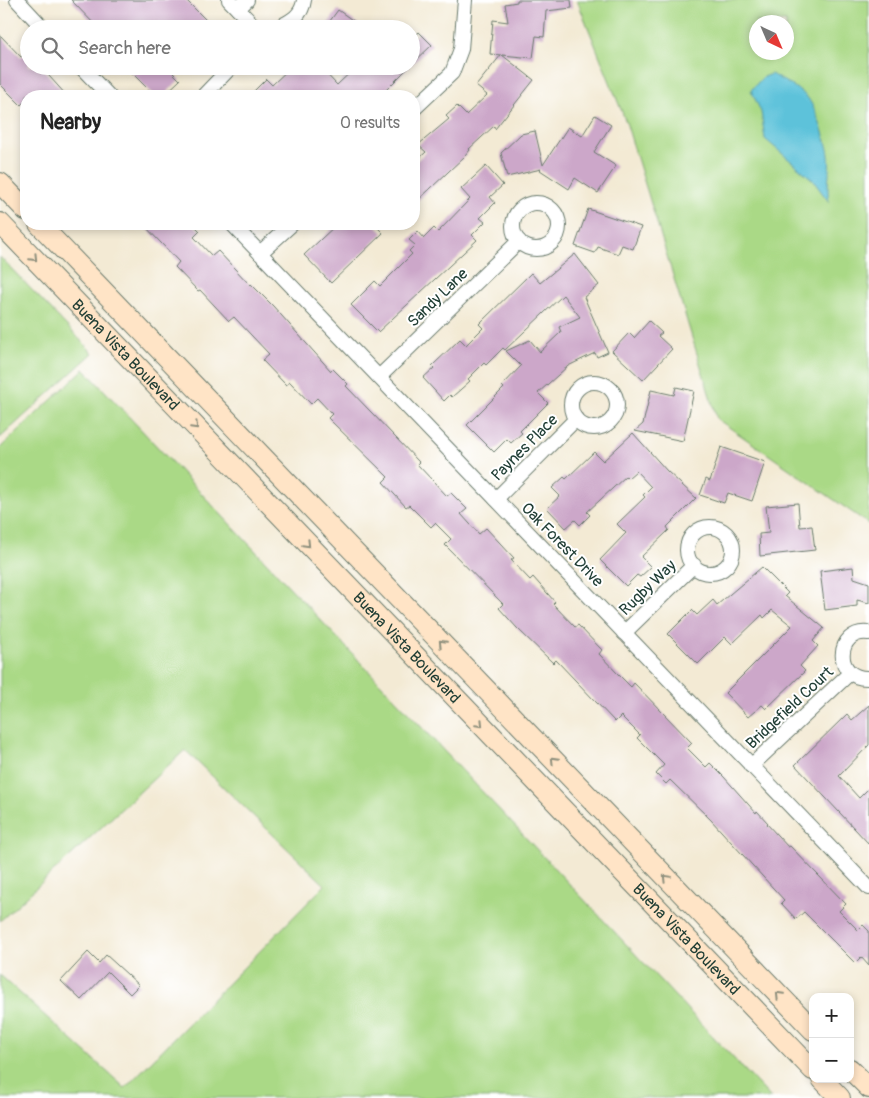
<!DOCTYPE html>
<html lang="en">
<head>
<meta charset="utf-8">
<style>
	body { margin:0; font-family:Pangolin,sans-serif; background:#f6f6f6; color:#222 }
	.controls { position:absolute; right:15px; bottom:15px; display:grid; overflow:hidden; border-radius:10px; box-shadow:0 2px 8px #0003 }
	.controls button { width:45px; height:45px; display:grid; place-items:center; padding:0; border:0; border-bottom:1px solid #e0e0e0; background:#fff; color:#222; font:25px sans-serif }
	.compass { position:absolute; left:749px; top:15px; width:45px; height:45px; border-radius:50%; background:#fff; box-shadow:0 2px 8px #0003; rotate:136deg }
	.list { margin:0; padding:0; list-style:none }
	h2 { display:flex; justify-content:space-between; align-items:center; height:65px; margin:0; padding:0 20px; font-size:21px }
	h2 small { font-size:16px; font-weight:400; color:#767676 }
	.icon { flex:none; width:28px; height:28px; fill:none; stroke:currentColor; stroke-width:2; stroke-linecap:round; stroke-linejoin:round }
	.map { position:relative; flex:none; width:869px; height:1098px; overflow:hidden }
	.search { position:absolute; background:#fff; box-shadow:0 2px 8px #0003; left:20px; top:20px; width:400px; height:55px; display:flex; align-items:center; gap:12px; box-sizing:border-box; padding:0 18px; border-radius:28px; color:#767676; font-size:19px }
	.panel { position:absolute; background:#fff; box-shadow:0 2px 8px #0003; left:20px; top:90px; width:400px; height:140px; border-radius:20px }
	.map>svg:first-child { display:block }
	.green { fill:#aad986; stroke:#648b5d; fill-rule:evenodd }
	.water { fill:#5dc2da; stroke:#3e8087 }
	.building { fill:#cca7c9 }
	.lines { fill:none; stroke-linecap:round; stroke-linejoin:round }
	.minor-casing { stroke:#697a6c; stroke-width:16 }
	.secondary-casing { stroke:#697a6c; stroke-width:22 }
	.minor { stroke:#fff; stroke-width:14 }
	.secondary { stroke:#ffe4c6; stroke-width:20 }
	.oneway { stroke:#8f907d }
	.labels { text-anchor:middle; stroke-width:4; stroke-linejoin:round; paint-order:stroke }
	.street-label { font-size:16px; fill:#1f3d34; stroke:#fff }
</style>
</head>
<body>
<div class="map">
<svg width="869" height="1098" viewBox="0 0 869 1098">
	<rect width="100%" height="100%" fill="#fff"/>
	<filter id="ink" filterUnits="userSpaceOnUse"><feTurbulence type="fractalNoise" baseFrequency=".02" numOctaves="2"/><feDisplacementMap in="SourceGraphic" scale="10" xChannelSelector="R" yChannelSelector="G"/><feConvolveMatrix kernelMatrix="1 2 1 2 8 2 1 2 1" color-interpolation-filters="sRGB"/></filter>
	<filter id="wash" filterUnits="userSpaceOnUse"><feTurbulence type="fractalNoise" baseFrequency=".0096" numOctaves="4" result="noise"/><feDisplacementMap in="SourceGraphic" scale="20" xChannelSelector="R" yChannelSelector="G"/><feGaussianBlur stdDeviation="1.12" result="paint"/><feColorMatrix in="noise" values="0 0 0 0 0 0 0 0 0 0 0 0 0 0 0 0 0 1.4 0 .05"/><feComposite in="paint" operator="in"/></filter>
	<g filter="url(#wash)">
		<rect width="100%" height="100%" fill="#f3ead4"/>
		<!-- green -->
		<g class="green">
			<path d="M577,0H869V524L717,419L626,122ZM756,22H786V52H756Z"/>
			<path d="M0,257L93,353L0,438Z"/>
			<path d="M84,369L771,1098H0V975L125,1088L325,885L185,750L0,921V448Z"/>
		</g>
		<!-- water -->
		<path class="water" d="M771,74C783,81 797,87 807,97C815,106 828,144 829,155C831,173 826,184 829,202L812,179L765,139L761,112L751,90L763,77Z"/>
		<g id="blocks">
			<!-- building -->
			<g class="building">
				<path d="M71,0H186L215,29H99Z"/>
				<path d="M517,0H571L572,8L546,11L544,37L536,36L533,58L502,55L534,80L495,129L494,126L469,149L470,150L465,156L414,204V163L426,152L418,145L449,119L446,116L457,106L466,115L487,95L476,86L501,55L490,54L493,20L508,22L505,4L517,2Z"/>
				<path d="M338,10L365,29H324Z"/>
				<path d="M419,32L432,45L411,65V40Z"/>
				<path d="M0,35L21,57L29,49V66H40L67,96H26V100L21,105L0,84Z"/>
				<path d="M125,66H180L173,73L180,80L163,96H155Z"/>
				<path d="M292,66H319L337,85L357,66H410L380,96H249L266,79L272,85Z"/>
				<path d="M595,115L611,125L594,152L616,166L598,193L575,178L569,189L540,170L541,169L507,177L501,153L521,134L535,131L543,165L568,127L582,136Z"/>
				<path d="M486,166L503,185L490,197L495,203L480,218L485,222L472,235L477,240L378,332L351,305L375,281L380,286L412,254L409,251L415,245L409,240L418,231L424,238L434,228L438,232L470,199L461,189Z"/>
				<path d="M588,209L641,227L633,249L622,245L618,254L598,247L595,253L575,246Z"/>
				<path d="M143,224H193L200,231L194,237L212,256L218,251L250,285L251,284L273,306L331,371L333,369L348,384L346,386L419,462L417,464L447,496L451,493L467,509L461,514L479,534L486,528L514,558L511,560L530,580L533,577L555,602L553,604L575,627L578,625L602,650L599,654L618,674L631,687L634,683L692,743L687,748L706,767L710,763L724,777L756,813L757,811L768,823L767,824L788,847L790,846L846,904L839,911L858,930L863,925L869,931V966L861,957L855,963L804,912L796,919L781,903L784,900L711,820L670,780L666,784L656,774L664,765L637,738L640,735L621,716L615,722L556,660L553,663L517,628L499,608L503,604L445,545L451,539L435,523L431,527L409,505L406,507L383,482L388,477L328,418L332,414L317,398L311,404L290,382L286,385L262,360L269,354L234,317L229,321L200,290L198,291L175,267L179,262Z"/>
				<path d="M337,224H374L383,233L331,283L304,255Z"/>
				<path d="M575,254L599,285L584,297L608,352L597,357L595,353L568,366L538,393L548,403L520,431L522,433L511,443L507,439L494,452L467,425L504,388L502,386L521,366L506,351L530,340L540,352L561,332L559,327L580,317L563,295L505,350L503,348L486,365L484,363L468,379L470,381L452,397L450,395L444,401L423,378L434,368L432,366L460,339L466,345L483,328L479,324L531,273L540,283Z"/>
				<path d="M649,321L662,333L658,336L672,349L643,380L612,351L629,333L634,338Z"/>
				<path d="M676,387L694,391L683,441L635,431L643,424L651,390L674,395Z"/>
				<path d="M633,433L667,471L696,498L667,527L669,530L641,557L651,567L640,577L637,575L626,586L600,560L626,533L617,524L645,497L643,495L651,487L636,471L628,478L626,476L587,512L590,515L580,525L575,520L566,528L547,508L560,496L552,488L564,477L566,479L594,452L603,461Z"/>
				<path d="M721,447L765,462L752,501L728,493L724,503L700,495L706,479L710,481Z"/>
				<path d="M798,503L800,527L812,526L815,550L760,556L759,534L769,533L766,506Z"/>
				<path d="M762,567L788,593L785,596L824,628L813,641L818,646L800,666L805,671L766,709L762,705L748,717L725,693L792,626L772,610L764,618L762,615L732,644L725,637L698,664L668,634L692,610L697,615L713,600L717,605Z"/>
				<path d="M853,567L854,578L869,583V603L857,600V606L825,610L820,571Z"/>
				<path d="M869,705V745L839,776L859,798L869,788V844L795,765L847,714L852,720Z"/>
				<path d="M88,952L99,963L106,955L139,985L130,994L108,972L81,1000L61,981Z"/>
			</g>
		</g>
	</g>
	<g filter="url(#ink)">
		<use href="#blocks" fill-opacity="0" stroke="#697a6c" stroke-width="1"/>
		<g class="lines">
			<defs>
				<g id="minor">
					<path d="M17,0L44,29"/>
					<path d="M229,0L257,29"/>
					<path d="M238,9L247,0"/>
					<path d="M275,29C289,22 302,17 304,0"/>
					<path d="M80,66L109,96"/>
					<path d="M203,96L232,66"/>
					<path d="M414,109L452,73L461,49L465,0"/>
					<circle cx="536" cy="226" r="23"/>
					<path d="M232,224L869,888"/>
					<path d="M260,253L292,224"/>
					<path d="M379,377L519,241"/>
					<circle cx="594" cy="405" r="23"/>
					<path d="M496,499L576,419"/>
					<circle cx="710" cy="550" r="23"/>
					<path d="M624,633L694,565"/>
					<path d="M869,633C836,628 832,680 869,678"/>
					<path d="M751,766L850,673"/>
				</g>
				<g id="secondary">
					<path d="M0,183L26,210"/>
					<path id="s1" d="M0,223L813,1070"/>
					<path d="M39,224L813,1030"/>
					<path d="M850,1069L869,1088"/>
					<path d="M822,1079L840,1098"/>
				</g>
			</defs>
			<!-- minor casing -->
			<use href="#minor" class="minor-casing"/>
			<!-- secondary casing -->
			<use href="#secondary" class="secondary-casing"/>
			<!-- minor -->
			<use href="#minor" class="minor"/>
			<!-- secondary -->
			<use href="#secondary" class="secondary"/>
		</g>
		<!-- one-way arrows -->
		<defs><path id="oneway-chevron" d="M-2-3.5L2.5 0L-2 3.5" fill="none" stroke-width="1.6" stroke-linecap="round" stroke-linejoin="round" transform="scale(1.25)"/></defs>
		<g class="oneway">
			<use href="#oneway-chevron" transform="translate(34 258) rotate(46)"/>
			<use href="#oneway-chevron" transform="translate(195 426) rotate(46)"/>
			<use href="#oneway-chevron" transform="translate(307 544) rotate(46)"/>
			<use href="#oneway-chevron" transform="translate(442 643) rotate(-134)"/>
			<use href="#oneway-chevron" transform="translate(480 724) rotate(46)"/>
			<use href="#oneway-chevron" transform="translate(554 760) rotate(-134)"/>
			<use href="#oneway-chevron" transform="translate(666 878) rotate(-134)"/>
			<use href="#oneway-chevron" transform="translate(779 995) rotate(-134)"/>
		</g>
	</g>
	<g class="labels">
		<!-- street labels -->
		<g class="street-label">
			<text transform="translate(437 297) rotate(-44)" y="6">Sandy Lane</text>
			<text dy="6" stroke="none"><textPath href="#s1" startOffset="182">Buena Vista Boulevard</textPath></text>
			<text transform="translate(524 447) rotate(-45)" y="6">Paynes Place</text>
			<text transform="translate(563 544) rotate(46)" y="6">Oak Forest Drive</text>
			<text transform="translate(647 587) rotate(-44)" y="6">Rugby Way</text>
			<text dy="6" stroke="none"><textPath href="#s1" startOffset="588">Buena Vista Boulevard</textPath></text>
			<text transform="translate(789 707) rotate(-43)" y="6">Bridgefield Court</text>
			<text dy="6" stroke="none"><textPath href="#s1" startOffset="992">Buena Vista Boulevard</textPath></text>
		</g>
	</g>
</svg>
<div class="controls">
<button>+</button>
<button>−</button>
</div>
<svg class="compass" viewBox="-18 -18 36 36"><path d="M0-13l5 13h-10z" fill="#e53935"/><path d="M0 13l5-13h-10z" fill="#767676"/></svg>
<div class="search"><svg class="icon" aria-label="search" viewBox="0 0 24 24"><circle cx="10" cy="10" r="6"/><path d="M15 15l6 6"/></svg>Search here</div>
<section class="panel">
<h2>Nearby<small>0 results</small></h2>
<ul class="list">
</ul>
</section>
</div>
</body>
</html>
